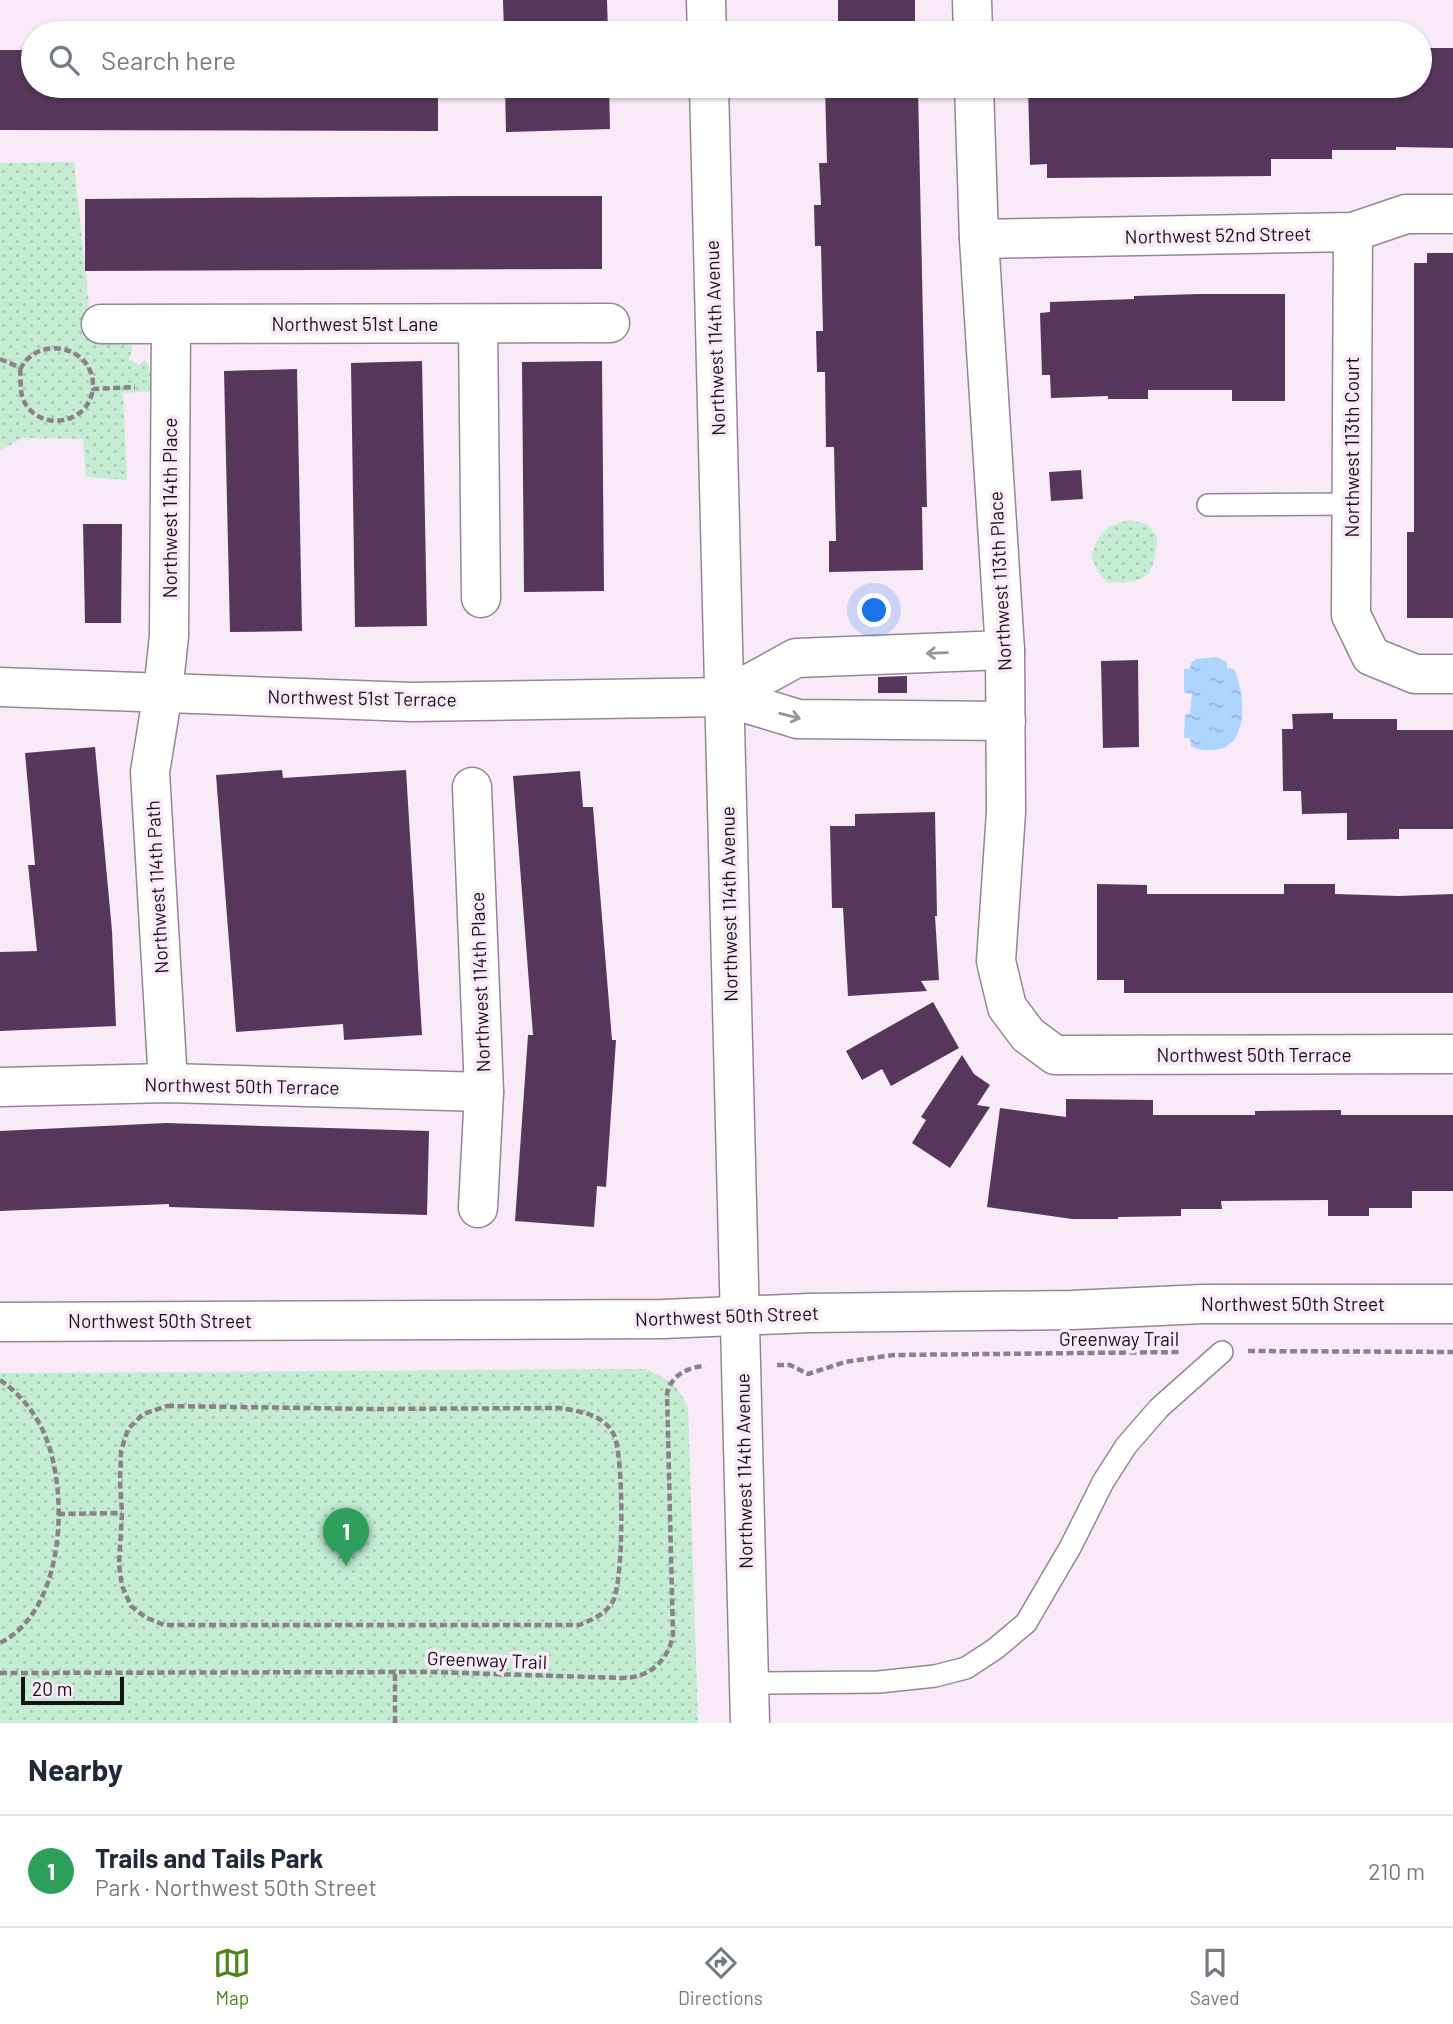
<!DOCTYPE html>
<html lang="en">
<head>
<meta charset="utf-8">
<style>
	body { margin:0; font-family:Barlow,sans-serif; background:#f6f6f7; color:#1f2937 }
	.scale { position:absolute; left:21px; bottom:18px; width:103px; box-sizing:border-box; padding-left:7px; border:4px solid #161216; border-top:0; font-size:19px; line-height:24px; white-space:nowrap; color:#161216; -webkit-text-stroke:5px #f9eaf7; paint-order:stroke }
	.you { position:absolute; left:875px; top:611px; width:24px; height:24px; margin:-18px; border:5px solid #fff; border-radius:50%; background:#1a73e8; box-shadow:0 0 0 10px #1a73e833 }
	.badge { display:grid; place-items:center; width:46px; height:46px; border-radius:50%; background:#4e831b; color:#fff; font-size:23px; font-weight:700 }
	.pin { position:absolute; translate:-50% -58px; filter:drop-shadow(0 2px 4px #0008) }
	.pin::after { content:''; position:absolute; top:37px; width:24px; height:21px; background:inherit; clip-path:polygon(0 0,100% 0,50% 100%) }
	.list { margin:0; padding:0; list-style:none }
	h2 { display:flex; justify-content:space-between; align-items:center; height:91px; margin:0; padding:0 28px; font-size:30px }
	h2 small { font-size:23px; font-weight:400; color:#747a83 }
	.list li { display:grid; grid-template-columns:46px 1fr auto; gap:21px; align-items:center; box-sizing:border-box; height:112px; padding:0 28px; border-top:2px solid #e0e1e3 }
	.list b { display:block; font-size:26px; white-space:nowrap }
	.list p { margin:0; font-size:23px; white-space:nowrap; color:#747a83 }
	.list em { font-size:23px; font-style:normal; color:#747a83 }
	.icon { flex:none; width:38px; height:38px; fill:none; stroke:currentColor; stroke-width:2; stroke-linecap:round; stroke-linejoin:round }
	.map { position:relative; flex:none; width:1453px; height:1723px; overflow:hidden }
	.search { position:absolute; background:#fff; box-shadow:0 2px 5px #0004; left:21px; right:21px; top:21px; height:77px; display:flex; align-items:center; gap:18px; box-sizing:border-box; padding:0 24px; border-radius:38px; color:#747a83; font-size:26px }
	.sheet { height:203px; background:#fff }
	nav { display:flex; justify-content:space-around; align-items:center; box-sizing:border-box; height:98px; border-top:2px solid #e0e1e3; background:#fff; font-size:19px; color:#747a83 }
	nav a { display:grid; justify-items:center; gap:4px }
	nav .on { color:#4e831b }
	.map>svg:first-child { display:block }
	.park { fill:url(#park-dots) }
	.water { fill:url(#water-ripples) }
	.building { fill:#56375b }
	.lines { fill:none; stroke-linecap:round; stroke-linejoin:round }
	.lane-casing { stroke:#948793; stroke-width:24 }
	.street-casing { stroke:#948793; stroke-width:41 }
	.secondary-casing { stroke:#948793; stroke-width:41 }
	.path { stroke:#8a8189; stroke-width:4.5; stroke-dasharray:7 3.5; stroke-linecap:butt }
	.lane { stroke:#fff; stroke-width:21 }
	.street { stroke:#fff; stroke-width:38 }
	.secondary { stroke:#fff; stroke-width:38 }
	.oneway { stroke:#969496 }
	.labels { text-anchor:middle; stroke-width:7; stroke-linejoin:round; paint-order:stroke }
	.street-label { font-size:19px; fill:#161216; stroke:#f9eaf7 }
</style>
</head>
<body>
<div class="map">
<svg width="1453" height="1723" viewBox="0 0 1453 1723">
	<defs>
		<pattern id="park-dots" width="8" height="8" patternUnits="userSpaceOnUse" patternTransform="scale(1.75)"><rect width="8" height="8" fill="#c4edd4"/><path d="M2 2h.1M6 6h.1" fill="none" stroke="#a8cab5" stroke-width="1.8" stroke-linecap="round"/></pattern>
		<pattern id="water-ripples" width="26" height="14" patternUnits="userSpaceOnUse" patternTransform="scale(1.75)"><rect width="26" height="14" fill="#aed5fe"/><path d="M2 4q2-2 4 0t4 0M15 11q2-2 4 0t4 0" fill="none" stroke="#95b6d9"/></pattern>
	</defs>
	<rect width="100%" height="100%" fill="#f9eaf7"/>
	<!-- park -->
	<g class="park">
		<path d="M74,162L91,326L133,347L129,359L139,365L145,360C152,369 155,379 155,391L123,393L127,480L86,477L83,439L22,438L0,451V163Z"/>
		<path d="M1130,520L1147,524L1157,536C1155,576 1147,585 1107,582L1099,573L1091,557C1099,532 1105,526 1130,520Z"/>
		<path d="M646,1369C669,1380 678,1384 688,1408L698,1723H0V1373Z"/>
	</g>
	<!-- water -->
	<path class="water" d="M1216,657L1227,662V668L1234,669C1245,693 1251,748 1213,750C1205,750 1198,750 1191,746L1190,738H1184L1185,714H1190L1192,694L1184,693V669H1190L1191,663L1196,659Z"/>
	<!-- building -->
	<g class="building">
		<path d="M503,0H607L608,33H504Z"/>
		<rect x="838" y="0" width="77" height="33"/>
		<path d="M1427,48H1453V148L1396,147V150H1332V159H1271V176L1047,178V164L1030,165L1028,86H1420V71H1427Z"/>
		<path d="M0,50H33V86H438V131L0,130Z"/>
		<path d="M505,86H609L610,129L506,132Z"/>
		<path d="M825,86H898V89L918,88L927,507H922L923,570L829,572V541H836L834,447H826L825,372H817L816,331H823L821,246H815L814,205H821L819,163H827Z"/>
		<path d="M458,196H602V269L85,271V199Z"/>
		<path d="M1427,253H1453V618H1407V532H1414V263H1427Z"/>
		<path d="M1199,294H1285V401H1232V390H1148V399H1108V396L1051,398L1050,375H1042L1040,313L1050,312V302L1134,299V296Z"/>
		<path d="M422,361L427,626L355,627L351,363Z"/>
		<path d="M602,361L604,591L524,592L522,362Z"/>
		<path d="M297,369L302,631L230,632L224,371Z"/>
		<path d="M1081,470L1083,499L1051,501L1049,472Z"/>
		<path d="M83,524H122L121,623H85Z"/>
		<path d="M1138,660L1139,747L1103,748L1101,661Z"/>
		<path d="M907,676V693H878V677Z"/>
		<path d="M1333,713V719H1397V730H1453V829H1399V839L1347,840V813L1302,814L1301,791H1283L1282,729H1293L1292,714Z"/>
		<path d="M95,747L112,931L116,1026L0,1031V952L37,951L28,865H35L25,753Z"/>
		<path d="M282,770L283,778L406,770L422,1035L344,1040L343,1024L236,1032L216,775Z"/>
		<path d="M580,771L583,807H593L612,1040H616L606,1187L597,1186L594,1227L515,1221L528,1035H533L513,776Z"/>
		<path d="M935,812L937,916H935L939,980L921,981L927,991L848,996L843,908H832L830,826H855V814Z"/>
		<path d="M1097,884L1147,885V894H1284V884H1335V894L1398,896L1453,894V993H1124V980H1097Z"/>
		<path d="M933,1002L959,1048L891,1086L882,1069L862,1080L846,1051Z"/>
		<path d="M962,1055L974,1074L990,1085L977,1105L990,1107L950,1168L912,1143L926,1120L921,1117Z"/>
		<path d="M1066,1099L1153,1100V1115H1255V1111L1341,1110V1115H1453V1191H1412V1208H1369V1216H1328V1200L1221,1201L1222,1209H1181V1216L1118,1217V1219H1072L987,1207L1000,1108L1066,1117Z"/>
		<path d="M166,1123L429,1131L427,1215L169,1207V1204L0,1211V1131Z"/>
	</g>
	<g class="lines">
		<defs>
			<g id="lane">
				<path d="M1208,505L1352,504"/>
				<path d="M749,1683L879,1682L935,1676L966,1668L995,1649L1026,1623L1071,1546L1103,1482L1126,1446L1159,1408L1222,1352"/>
			</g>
			<g id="street">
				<path d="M972,0L973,33"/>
				<path d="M974,86L979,239L1005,650L1006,812L996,961L1007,1007L1028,1035L1055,1055L1453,1054"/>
				<path d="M1353,232L1351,615L1371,656L1415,674H1453"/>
				<path d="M979,239L1353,232L1406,214H1453"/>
				<path d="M101,324L610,323"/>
				<path d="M478,324L481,598"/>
				<path d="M0,687L412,702L725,697L798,719L1006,721"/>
				<path d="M725,697L796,658L1005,650"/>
				<path d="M472,787L484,1092L478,1208"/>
				<path d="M168,1083L150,772L163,692L169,636L171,324"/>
				<path d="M0,1087L168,1083L484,1092"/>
			</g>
			<g id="secondary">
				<path d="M706,0L707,33"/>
				<path d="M709,86L750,1723"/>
				<path d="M0,1322L663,1319L809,1313L1072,1310L1203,1304H1453"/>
			</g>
		</defs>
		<!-- lane casing -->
		<use href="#lane" class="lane-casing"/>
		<!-- street casing -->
		<use href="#street" class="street-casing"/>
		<!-- secondary casing -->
		<use href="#secondary" class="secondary-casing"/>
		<!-- path -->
		<g class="path">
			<path d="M0,359L21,368C35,340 80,342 91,373C93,377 93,384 93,389L135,387"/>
			<path d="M20,369C21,377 20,388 22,396C32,431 87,429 93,389"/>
			<path d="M1248,1351L1453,1352"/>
			<path d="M777,1365H790L808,1374L845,1362L894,1355L1180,1352"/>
			<path d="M0,1380C19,1393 35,1412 44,1433C70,1492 65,1611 0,1643"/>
			<path d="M167,1406L375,1409L559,1408C579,1411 604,1414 614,1435C624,1456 624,1581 613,1601C605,1615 593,1619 579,1625H164L145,1617L131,1606L122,1586L119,1564L122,1513L120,1483L121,1451L128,1429L143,1414Z"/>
			<path d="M58,1514L122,1513"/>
			<path d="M0,1673L431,1672L622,1678C649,1678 667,1662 673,1636L667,1394C671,1375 688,1367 705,1366"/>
			<path d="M395,1723V1672"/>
		</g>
		<!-- lane -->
		<use href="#lane" class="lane"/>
		<!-- street -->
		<use href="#street" class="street"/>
		<!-- secondary -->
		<use href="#secondary" class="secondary"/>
	</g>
	<!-- one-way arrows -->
	<defs><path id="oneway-shaft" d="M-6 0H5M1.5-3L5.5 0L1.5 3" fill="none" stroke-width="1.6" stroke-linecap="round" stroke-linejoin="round" transform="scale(1.75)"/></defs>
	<g class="oneway">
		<use href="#oneway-shaft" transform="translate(937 653) rotate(178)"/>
		<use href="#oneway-shaft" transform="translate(790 716) rotate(14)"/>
	</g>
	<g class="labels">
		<!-- street labels -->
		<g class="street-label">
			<text transform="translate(1218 235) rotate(-1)" y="7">Northwest 52nd Street</text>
			<text x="355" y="331">Northwest 51st Lane</text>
			<text transform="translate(715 338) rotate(-92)" y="7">Northwest 114th Avenue</text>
			<text transform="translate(1352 447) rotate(-90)" y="7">Northwest 113th Court</text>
			<text transform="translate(170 508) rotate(-90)" y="7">Northwest 114th Place</text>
			<text transform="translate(1000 581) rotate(-93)" y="7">Northwest 113th Place</text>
			<text transform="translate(362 698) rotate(1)" y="7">Northwest 51st Terrace</text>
			<text transform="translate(157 887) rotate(-93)" y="7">Northwest 114th Path</text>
			<text transform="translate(729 904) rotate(-91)" y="7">Northwest 114th Avenue</text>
			<text transform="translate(480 982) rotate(-92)" y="7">Northwest 114th Place</text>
			<text x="1254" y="1062">Northwest 50th Terrace</text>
			<text transform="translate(242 1086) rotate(1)" y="7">Northwest 50th Terrace</text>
			<text x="1293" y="1311">Northwest 50th Street</text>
			<text transform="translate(727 1316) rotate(-2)" y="7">Northwest 50th Street</text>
			<text x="160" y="1328">Northwest 50th Street</text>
			<text x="1119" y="1346">Greenway Trail</text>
			<text transform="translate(744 1471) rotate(-91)" y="7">Northwest 114th Avenue</text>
			<text transform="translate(487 1660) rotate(2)" y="7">Greenway Trail</text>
		</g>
	</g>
</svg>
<div class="scale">20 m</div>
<div class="you"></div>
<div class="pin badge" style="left:346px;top:1566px;background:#2e9e5b">1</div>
<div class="search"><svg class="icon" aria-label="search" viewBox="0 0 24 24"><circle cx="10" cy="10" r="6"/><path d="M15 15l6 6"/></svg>Search here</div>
</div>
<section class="sheet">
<h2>Nearby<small></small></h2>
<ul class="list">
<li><span class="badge" style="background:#2e9e5b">1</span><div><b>Trails and Tails Park</b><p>Park · Northwest 50th Street</p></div><em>210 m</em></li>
</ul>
</section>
<nav>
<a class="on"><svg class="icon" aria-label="map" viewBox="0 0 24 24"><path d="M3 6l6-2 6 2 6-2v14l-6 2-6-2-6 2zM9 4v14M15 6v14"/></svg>Map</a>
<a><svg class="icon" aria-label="directions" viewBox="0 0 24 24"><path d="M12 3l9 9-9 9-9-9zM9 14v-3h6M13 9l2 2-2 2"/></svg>Directions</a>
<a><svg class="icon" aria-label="saved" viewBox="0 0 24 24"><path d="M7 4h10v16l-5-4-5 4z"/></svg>Saved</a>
</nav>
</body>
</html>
